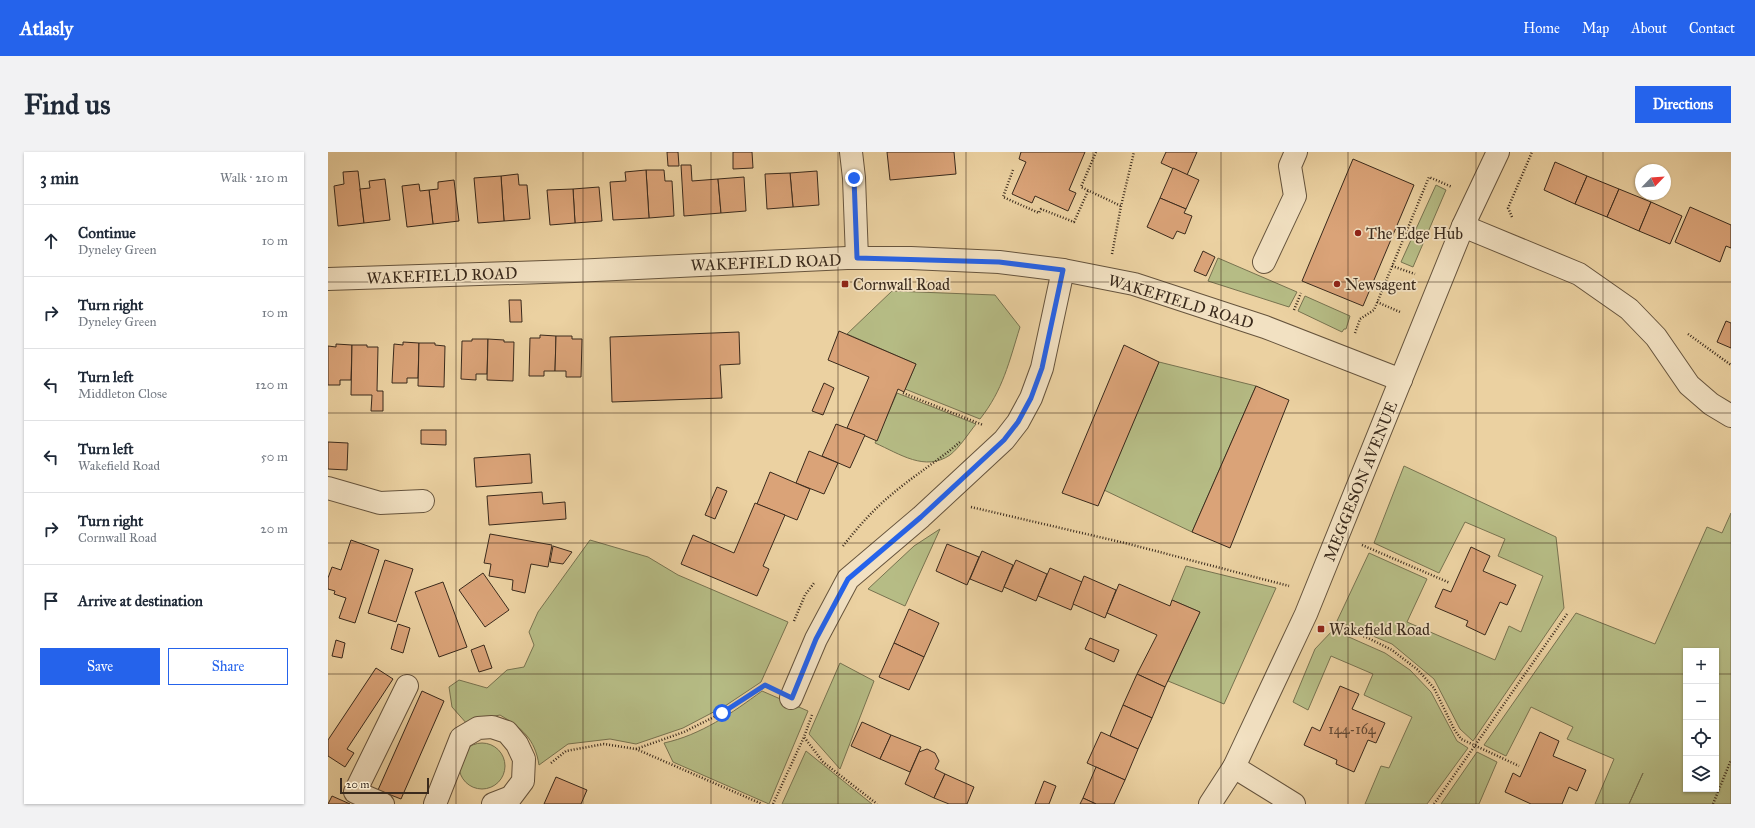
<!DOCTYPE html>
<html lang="en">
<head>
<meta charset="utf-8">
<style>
	body { margin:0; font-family:"IM FELL Great Primer",serif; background:#f2f2f3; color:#1f2937 }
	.controls { position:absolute; right:12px; bottom:12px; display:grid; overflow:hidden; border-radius:0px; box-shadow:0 1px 3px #0004 }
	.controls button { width:36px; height:36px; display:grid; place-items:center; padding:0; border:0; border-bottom:1px solid #e0e1e3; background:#fff; color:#1f2937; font:20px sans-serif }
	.compass { position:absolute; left:1307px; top:12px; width:36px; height:36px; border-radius:50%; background:#fff; box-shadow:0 1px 3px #0004; rotate:65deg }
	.scale { position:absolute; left:12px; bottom:10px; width:89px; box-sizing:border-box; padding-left:4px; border:2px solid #3a2a1c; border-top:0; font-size:11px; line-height:14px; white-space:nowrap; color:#3a2a1c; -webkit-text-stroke:3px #f2e1c2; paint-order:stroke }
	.stop { position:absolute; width:12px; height:12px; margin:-9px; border:3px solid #2563eb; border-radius:50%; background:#fff }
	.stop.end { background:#2563eb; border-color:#fff; box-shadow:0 1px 4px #0008 }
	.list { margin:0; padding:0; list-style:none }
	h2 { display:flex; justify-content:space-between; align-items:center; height:52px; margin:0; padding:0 16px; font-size:17px }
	h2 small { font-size:13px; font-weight:400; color:#747a83 }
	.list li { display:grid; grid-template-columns:26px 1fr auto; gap:12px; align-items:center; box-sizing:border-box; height:72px; padding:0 16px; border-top:1px solid #e0e1e3 }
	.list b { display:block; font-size:15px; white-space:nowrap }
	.list p { margin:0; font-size:13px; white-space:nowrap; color:#747a83 }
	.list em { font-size:13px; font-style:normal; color:#747a83 }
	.actions { display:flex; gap:8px; padding:12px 16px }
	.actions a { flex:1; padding:9px 0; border:1px solid #2563eb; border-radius:0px; text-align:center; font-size:14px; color:#2563eb }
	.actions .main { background:#2563eb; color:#fff }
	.icon { flex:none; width:22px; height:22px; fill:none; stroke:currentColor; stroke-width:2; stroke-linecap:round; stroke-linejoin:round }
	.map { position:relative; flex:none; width:1403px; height:652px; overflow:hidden; border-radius:0px }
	header { display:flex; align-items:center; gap:24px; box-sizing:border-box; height:56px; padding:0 20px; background:#2563eb; color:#fff }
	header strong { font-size:19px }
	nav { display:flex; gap:22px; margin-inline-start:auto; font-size:14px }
	.intro { display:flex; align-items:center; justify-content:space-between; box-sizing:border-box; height:96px; padding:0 24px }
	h1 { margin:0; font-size:28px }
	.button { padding:10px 18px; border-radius:0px; background:#2563eb; color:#fff; font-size:14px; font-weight:700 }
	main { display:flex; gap:24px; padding:0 24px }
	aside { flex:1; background:#fff; border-radius:0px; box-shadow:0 1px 3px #0004 }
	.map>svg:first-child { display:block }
	.green { fill:#b6bc85; stroke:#787350; fill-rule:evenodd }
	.building { fill:#daa378; stroke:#3a2a1c }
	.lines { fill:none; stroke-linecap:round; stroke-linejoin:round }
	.minor-casing { stroke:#66543d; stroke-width:24 }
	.path { stroke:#3a2a1c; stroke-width:2.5; stroke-dasharray:1 2; stroke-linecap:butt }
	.minor { stroke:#f2e1c2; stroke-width:22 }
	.route { stroke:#2563eb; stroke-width:5 }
	.grid { fill:none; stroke:#3a2a1c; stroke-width:1; stroke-opacity:0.55 }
	.poi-dot { fill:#8f2418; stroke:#f2e1c2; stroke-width:1.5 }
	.labels { text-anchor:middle; stroke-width:3.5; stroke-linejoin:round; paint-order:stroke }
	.number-label { font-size:14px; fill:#624833 }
	.poi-label { font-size:16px; fill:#3a2a1c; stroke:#f2e1c2; text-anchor:start }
	.street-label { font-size:16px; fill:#3a2a1c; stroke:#f2e1c2 }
</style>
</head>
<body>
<header>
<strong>Atlasly</strong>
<nav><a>Home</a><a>Map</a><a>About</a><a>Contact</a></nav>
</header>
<div class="intro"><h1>Find us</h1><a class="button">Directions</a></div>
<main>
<aside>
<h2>3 min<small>Walk · 210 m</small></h2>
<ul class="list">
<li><svg class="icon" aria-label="ahead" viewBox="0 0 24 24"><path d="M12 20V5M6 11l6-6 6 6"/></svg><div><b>Continue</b><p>Dyneley Green</p></div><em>10 m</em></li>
<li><svg class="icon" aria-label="right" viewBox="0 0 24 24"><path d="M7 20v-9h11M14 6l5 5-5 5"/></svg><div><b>Turn right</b><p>Dyneley Green</p></div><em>10 m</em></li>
<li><svg class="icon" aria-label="left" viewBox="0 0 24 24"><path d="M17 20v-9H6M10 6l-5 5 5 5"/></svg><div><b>Turn left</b><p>Middleton Close</p></div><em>120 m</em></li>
<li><svg class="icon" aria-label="left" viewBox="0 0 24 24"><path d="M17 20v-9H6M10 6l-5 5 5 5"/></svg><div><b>Turn left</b><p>Wakefield Road</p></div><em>50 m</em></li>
<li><svg class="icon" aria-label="right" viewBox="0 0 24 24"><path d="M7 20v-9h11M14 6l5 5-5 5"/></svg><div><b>Turn right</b><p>Cornwall Road</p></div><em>20 m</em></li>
<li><svg class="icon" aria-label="arrive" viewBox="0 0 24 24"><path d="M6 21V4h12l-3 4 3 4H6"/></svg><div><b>Arrive at destination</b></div></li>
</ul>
<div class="actions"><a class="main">Save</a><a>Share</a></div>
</aside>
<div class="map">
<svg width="1403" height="652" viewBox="0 0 1403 652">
	<rect width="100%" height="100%" fill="#ebd1a1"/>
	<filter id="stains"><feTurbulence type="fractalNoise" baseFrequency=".005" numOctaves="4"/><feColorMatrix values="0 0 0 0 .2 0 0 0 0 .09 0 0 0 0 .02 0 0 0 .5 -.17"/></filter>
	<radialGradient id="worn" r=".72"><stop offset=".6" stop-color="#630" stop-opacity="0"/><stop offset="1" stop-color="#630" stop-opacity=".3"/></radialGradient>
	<!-- green -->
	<g class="green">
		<path d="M1108,33L1118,38L1085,115L1073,110Z"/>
		<path d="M890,106L969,140L961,155L880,129Z"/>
		<path d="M564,139L667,143L692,175C681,210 675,238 652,267L577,237L588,212L519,182Z"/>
		<path d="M977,144L1022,164L1018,177H1016L1014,180L970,159Z"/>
		<path d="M831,210L928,234L864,380L776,338Z"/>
		<path d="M569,241L648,272C640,282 632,295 622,303C597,320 572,302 547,291Z"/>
		<path d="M1076,314L1228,385L1236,456L1145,589L1132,577L1106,527L1064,492L1009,469L1041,401L1099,427L1079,470L1167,508L1181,474L1193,480L1215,424L1170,404L1177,387L1137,370L1111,421L1046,391Z"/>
		<path d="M1403,361V652H1301L1315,621L1301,652H1267L1286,607L1239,587L1245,575L1203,555L1178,604L1156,593L1248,461L1327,492L1379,375L1394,381ZM1358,499H1388V637H1358Z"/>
		<path d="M612,377L577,454L540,437L586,394Z"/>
		<path d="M262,388L320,405L350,423L460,470L433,530L397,554L355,576L308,592L282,587L240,592L211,613C207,587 194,576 172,563L157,566L140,573L124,555L121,535L131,528L159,536L179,518L196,515L206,493L201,480L210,460Z"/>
		<path d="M858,414L948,436L896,552L840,529L872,460L844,448Z"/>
		<path d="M1005,478L1057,501L1082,518L1103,540L1129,589L1140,596L1099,652H1037L1053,614L1061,616L1084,565L1036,543L1045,522L1003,504L980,558L965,550L987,497Z"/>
		<path d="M512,511L546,529L512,617L481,582Z"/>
		<path d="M434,539L480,559L441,652L345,610L336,591C373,583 404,561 434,539Z"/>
		<circle cx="154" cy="614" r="23"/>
		<path d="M478,599L544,652H454Z"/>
		<path d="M1149,600L1169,610L1151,652H1113Z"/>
	</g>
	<!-- building -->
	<g class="building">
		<path d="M339,0H350L351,14H340Z"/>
		<path d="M405,0H424L425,16L405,17Z"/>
		<path d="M559,0H626L628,22L562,28Z"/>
		<path d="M693,0H757L741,38L748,41L740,59L707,44L704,51L684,42L698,10L691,7Z"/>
		<path d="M838,0H869L859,23L833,11Z"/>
		<path d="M1025,7L1086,33L1035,154L974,129Z"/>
		<path d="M1227,10L1259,24L1247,52L1216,38Z"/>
		<path d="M353,13H363L364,29L390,27L393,61L356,64Z"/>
		<path d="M845,16L871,28L858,57L832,46Z"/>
		<path d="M318,18H336L337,29H344L346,64L321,66Z"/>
		<path d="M318,18L321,66L285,68L282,30L298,29L297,20Z"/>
		<path d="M30,19L36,71L10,74L6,34L16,32L15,20Z"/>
		<path d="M489,19L491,53L465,55L462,21Z"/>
		<path d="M462,21L465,55L439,57L437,22Z"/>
		<path d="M190,22L191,33H199L202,67L176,69L173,24Z"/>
		<path d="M173,24L176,69L150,71L146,26Z"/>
		<path d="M1259,24L1291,37L1279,65L1247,52Z"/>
		<path d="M416,25L418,59L393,61L390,27Z"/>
		<path d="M57,27L62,68L36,71L32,37L42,36L41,29Z"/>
		<path d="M126,28L131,69L105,72L101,38L110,37V30Z"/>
		<path d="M91,32L92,39L101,38L105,72L79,75L74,34Z"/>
		<path d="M271,35L274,69L247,71L245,37Z"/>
		<path d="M245,37L247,71L222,73L219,38Z"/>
		<path d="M1291,37L1323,50L1311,79L1279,65Z"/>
		<path d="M832,46L858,57L856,61L864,64L857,82L849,79L845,87L819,75Z"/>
		<path d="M1323,50L1354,64L1342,92L1311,79Z"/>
		<path d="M1362,55L1403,73V96L1398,94L1392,110L1347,90Z"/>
		<path d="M875,99L887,105L878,124L866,119Z"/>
		<path d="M181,148H193L194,170H182Z"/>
		<path d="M1398,169L1403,171V196L1389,190Z"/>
		<path d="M511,179L588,212L576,240L570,237L549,289L519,276L541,225L500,208Z"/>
		<path d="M411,180L412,212L392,213L394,246L284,250L282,185Z"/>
		<path d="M212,183L228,184L227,219H216V224H201L202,186H212Z"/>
		<path d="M228,184H244V187H254L253,225H238V219H227Z"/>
		<path d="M144,187H160L159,222H148V228L133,227L134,189H144Z"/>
		<path d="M160,187L176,188V190H186L185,229L159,228Z"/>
		<path d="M75,190L91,191L90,226H79V231H64L66,192L75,193Z"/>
		<path d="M91,191H107V193L117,194L116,235L90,234Z"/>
		<path d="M8,192L24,193L23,228H12V233H0V194L8,195Z"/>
		<path d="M24,193H39V195H50L49,239H55V259H43L44,243H23Z"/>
		<path d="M796,193L831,210L770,354L734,341Z"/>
		<path d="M496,231L506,236L495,263L484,259Z"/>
		<path d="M928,234L961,248L902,396L864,380Z"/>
		<path d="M508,272L537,283L522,316L494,304Z"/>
		<path d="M93,278H118V293L93,292Z"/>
		<path d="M0,290L20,291L19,318L0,317Z"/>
		<path d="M481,299L510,311L496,342L468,331Z"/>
		<path d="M202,302L204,331L148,335L146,306Z"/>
		<path d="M442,320L482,337L469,368L429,352Z"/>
		<path d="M389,335L399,339L387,367L377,363Z"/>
		<path d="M214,340L215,352L237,350L238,367L161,373L159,344Z"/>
		<path d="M427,351L457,363L435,414L441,417L429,444L353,412L365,383L406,401Z"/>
		<path d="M162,382L224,393L220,415L203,412L197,441L184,438L185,428L161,424L163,412L156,411Z"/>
		<path d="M23,388L51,398L27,471L11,466L18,446L6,442L7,439L0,437V426L4,415L13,418Z"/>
		<path d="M619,392L651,405L639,433L608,419Z"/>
		<path d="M225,394L244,400L235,412L222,410Z"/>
		<path d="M1143,395L1162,404L1155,419L1188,433L1179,453L1172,450L1157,483L1138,474L1140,469L1107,455L1115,437L1123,440Z"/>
		<path d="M654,399L685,413L674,440L642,427Z"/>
		<path d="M57,408L85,417L68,470L40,461Z"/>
		<path d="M688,408L719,422L708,449L676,435Z"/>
		<path d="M722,416L754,430L743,458L710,444Z"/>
		<path d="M155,421L181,458L157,475L131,438Z"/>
		<path d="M756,424L788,438L777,466L745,452Z"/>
		<path d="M115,430L139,495L111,505L87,440Z"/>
		<path d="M791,432L842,454L844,448L872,460L837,535L809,522L829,483L779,461Z"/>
		<path d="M581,457L611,471L596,505L566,491Z"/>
		<path d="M70,472L82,476L75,501L63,497Z"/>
		<path d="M762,486L791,498L786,510L757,497Z"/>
		<path d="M8,488L17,491L14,506L4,504Z"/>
		<path d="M566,491L596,505L581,538L551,525Z"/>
		<path d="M156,493L164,516L151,520L143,498Z"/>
		<path d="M48,516L65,527L19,597L26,601L17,615L0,604V588Z"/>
		<path d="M809,522L837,535L824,566L795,553Z"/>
		<path d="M1012,534L1031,542L1024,557L1057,571L1048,591L1040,588L1026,620L1008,612L1009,608L976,593L984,575L992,579Z"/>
		<path d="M94,539L116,549L73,647L50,638Z"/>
		<path d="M795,553L824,566L810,597L782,584Z"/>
		<path d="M534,570L563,583L552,607L523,594Z"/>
		<path d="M773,580L810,597L797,628L759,611Z"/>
		<path d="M1212,580L1231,589L1225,604L1258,618L1249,639L1241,635L1234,652H1203L1177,640L1185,621L1192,625Z"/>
		<path d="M563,583L593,595L582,620L552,607Z"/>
		<path d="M599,597L607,601L611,609L607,617L617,622L606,646L577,632L591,600Z"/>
		<path d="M768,615L797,628L786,652H768L755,646Z"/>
		<path d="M617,622L646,635L639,652H621L606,646Z"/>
		<path d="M228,625L259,638L253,652H216Z"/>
		<path d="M716,629L728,634L721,652H707Z"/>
		<path d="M4,644L22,652H0Z"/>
		<path d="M755,646L768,652H752Z"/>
	</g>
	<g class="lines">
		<defs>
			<g id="minor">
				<path d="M523,0L526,26L529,106"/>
				<path d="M1135,74L1251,122L1301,157L1328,185L1361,233L1383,252L1403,264"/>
				<path d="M936,110L967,44L962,14L968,0"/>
				<path d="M0,127L246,119L519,106H583L671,110L735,118L806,132L937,175L1073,228"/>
				<path d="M0,336L52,351L95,349"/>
				<path d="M463,546L488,487L520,427L593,365L676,288L690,270L703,246L714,216L735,118"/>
				<path d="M906,615L966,652"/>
				<path d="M55,652L27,640L79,534"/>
				<path d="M107,652L133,586L150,576L164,575L179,580L189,592L196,607L195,629L183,645L165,652"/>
				<path d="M882,652L906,615L978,462L1135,74L1170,0"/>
			</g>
		</defs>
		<!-- minor casing -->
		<use href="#minor" class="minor-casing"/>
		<!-- path -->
		<g class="path">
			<path d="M768,0L753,35L793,54"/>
			<path d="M685,18L675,45L711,61L713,57L746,70L760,39"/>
			<path d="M1184,65L1180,56L1204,0"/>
			<path d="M784,102L793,54L806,0"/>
			<path d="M1064,114L1087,122"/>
			<path d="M1049,150L1072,160"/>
			<path d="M966,158L973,141"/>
			<path d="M1027,181L1032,167L1046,158L1101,25L1124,35"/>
			<path d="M1360,182L1403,213"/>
			<path d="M575,241L655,273"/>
			<path d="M643,355L801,392L961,434"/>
			<path d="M1034,393L1122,431"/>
			<path d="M515,394C529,376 545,358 563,343C585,324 610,309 632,290"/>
			<path d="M466,469L477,443L486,431"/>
			<path d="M1002,471L1040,486L1064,498L1090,518L1106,536L1126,577L1133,587L1191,614"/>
			<path d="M484,563L476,585L495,610L549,652"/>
			<path d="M308,597L356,580L394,561L437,533L440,535"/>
			<path d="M223,611L238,599L276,592L308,597L434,652"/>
			<path d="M445,652L476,585"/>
			<path d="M1106,652L1239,462"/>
			<path d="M1385,652L1403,608"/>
		</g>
		<!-- minor -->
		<use href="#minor" class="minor"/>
	</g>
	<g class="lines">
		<!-- route -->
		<path class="route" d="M394,561L437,533L464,546L488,487L520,427L593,365L676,288L690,270L703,246L714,216L735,118L671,110L529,106L526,26"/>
	</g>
	<!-- grid -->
	<path class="grid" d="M128,0V652M255,0V652M383,0V652M510,0V652M638,0V652M765,0V652M893,0V652M1020,0V652M1148,0V652M1275,0V652M0,130H1403M0,261H1403M0,391H1403M0,522H1358M1388,522H1403"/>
	<!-- markers -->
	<g class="poi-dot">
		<circle cx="1030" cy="81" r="4"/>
		<rect x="513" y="128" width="8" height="8" rx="2"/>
		<circle cx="1009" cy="132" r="4"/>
		<rect x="989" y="473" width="8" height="8" rx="2"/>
	</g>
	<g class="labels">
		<!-- number labels -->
		<g class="number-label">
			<text x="1024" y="582">144-164</text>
		</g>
		<!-- poi labels -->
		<g class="poi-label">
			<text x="1038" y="87">The Edge Hub</text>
			<text x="525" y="138">Cornwall Road</text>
			<text x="1017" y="138">Newsagent</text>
			<text x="1001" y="483">Wakefield Road</text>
		</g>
		<!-- street labels -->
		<g class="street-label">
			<text transform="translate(438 110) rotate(-2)" y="6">WAKEFIELD ROAD</text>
			<text transform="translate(114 123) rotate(-2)" y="6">WAKEFIELD ROAD</text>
			<text transform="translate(853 149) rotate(17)" y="6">WAKEFIELD ROAD</text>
			<text transform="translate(1032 329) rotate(-68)" y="6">MEGGESON AVENUE</text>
		</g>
	</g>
	<rect width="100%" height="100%" filter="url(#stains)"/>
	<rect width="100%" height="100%" fill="url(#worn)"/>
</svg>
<div class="controls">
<button>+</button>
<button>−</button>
<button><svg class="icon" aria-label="locate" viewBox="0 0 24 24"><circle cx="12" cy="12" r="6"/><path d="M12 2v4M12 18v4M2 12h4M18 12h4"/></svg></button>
<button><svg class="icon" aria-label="layers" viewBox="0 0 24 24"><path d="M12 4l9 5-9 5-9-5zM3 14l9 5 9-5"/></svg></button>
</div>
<svg class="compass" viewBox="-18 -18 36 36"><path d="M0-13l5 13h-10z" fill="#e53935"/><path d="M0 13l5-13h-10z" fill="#747a83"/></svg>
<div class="scale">20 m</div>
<div class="stop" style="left:394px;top:561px"></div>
<div class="stop end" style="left:526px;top:26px"></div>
</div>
</main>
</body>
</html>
